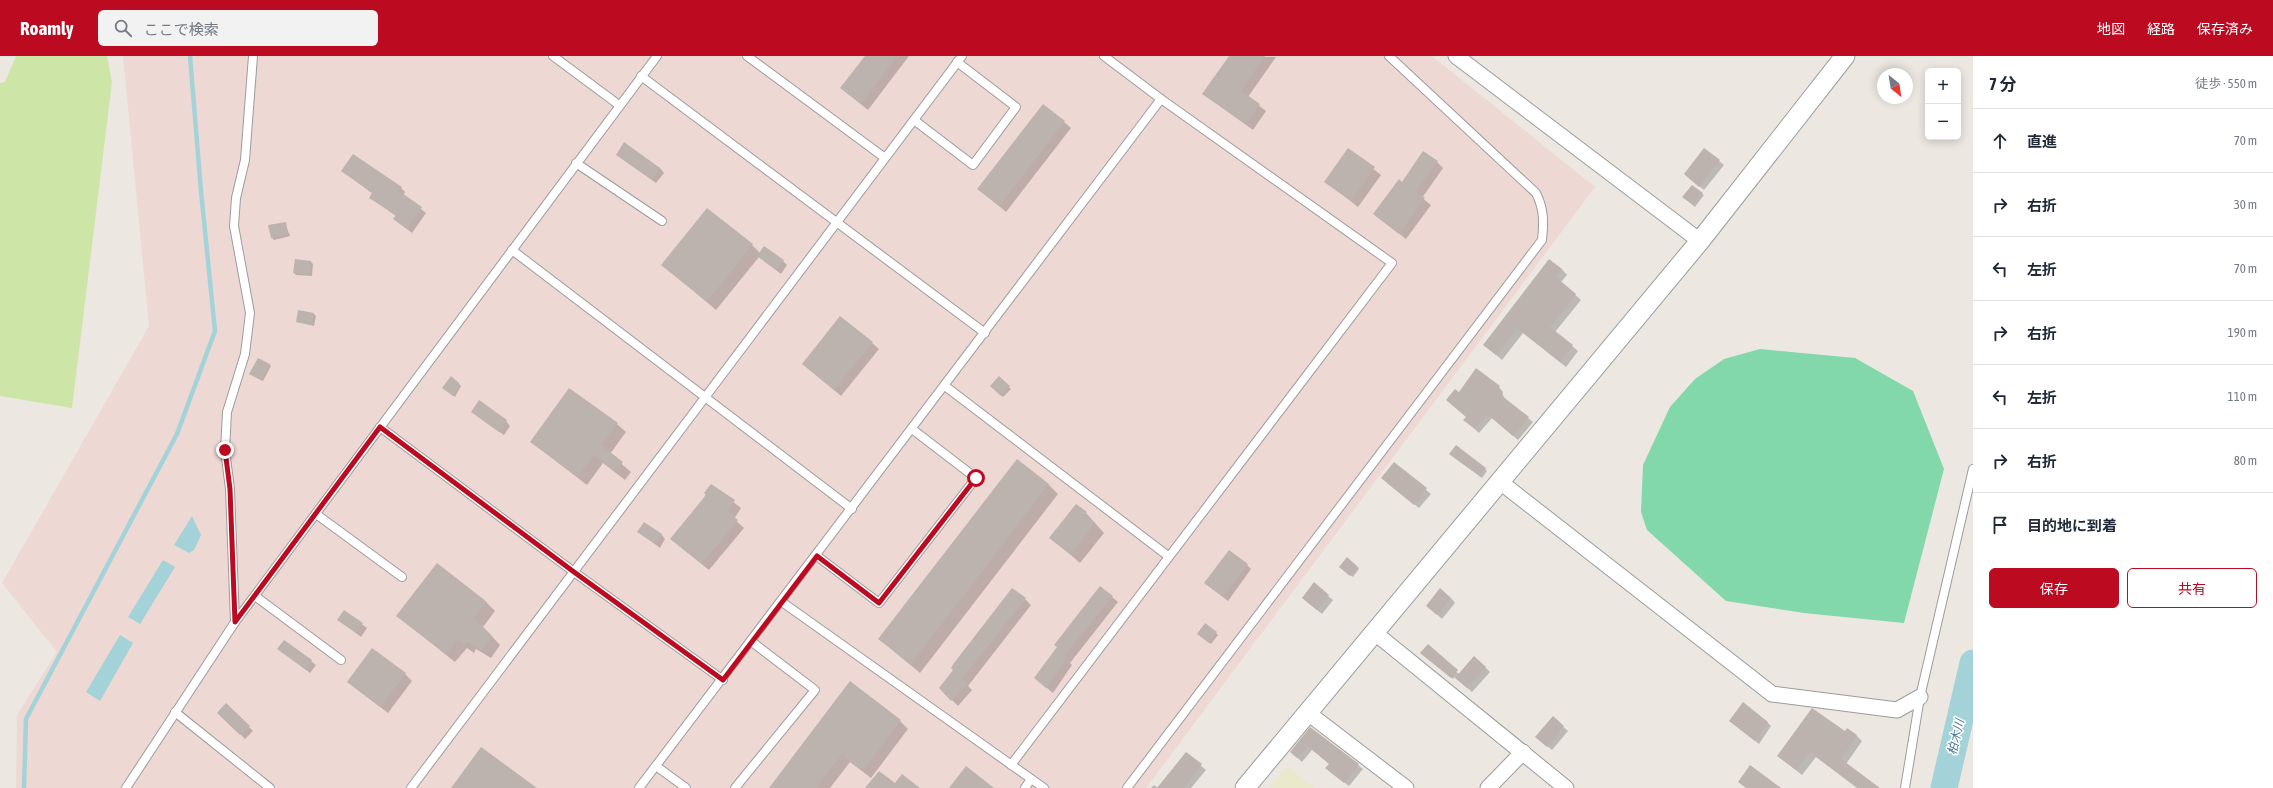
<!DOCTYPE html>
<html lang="ja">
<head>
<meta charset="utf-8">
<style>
	body { margin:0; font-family:"Asap Condensed","Noto Sans JP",sans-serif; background:#f2f2f3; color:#1f2937 }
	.controls { position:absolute; right:12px; top:12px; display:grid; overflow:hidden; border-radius:6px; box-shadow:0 2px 10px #0003 }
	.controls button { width:36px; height:36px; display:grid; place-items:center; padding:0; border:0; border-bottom:1px solid #e0e1e3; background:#fff; color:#1f2937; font:20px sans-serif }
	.compass { position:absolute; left:1877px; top:12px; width:36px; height:36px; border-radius:50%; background:#fff; box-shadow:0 2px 10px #0003; rotate:150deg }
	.stop { position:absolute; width:12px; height:12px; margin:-9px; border:3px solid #bc0a21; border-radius:50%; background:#fff }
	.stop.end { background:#bc0a21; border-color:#fff; box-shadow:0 1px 4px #0008 }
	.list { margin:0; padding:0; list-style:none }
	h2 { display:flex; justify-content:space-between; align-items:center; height:52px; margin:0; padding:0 16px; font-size:17px }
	h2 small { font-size:13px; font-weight:400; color:#747a83 }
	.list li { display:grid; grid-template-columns:26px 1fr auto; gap:12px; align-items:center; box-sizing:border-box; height:64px; padding:0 16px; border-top:1px solid #e0e1e3 }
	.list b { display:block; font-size:15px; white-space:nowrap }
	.list em { font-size:13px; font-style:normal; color:#747a83 }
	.actions { display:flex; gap:8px; padding:12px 16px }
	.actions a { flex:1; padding:9px 0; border:1px solid #bc0a21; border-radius:6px; text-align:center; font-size:14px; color:#bc0a21 }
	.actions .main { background:#bc0a21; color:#fff }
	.icon { flex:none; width:22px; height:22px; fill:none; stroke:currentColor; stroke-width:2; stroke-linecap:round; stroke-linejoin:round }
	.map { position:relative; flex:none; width:1973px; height:732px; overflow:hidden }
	header { display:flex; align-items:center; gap:24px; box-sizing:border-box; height:56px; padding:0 20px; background:#bc0a21; color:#fff }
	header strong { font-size:19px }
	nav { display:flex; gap:22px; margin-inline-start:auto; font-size:14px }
	.search { width:280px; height:36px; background:#f2f2f3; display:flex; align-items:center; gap:10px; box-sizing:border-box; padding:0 14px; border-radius:6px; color:#747a83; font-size:15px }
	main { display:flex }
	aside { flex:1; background:#fff }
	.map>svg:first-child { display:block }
	.military { fill:#eed8d4 }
	.farmland { fill:#ebe9cc }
	.grass { fill:#cee5a8 }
	.pitch { fill:#82d8ab }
	.water { fill:#a3d3d8 }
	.shadow { fill:#0003 }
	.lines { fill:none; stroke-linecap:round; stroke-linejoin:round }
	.stream { stroke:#a3d3d8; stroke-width:4.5 }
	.river { stroke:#a3d3d8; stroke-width:27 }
	.building { fill:#bcb2ae }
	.service-casing { stroke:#9c9c9c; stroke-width:10 }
	.minor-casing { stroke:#9c9c9c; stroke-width:17 }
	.tertiary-casing { stroke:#9c9c9c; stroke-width:21 }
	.service { stroke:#fff; stroke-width:8 }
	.minor { stroke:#fff; stroke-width:15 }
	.tertiary { stroke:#fff; stroke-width:19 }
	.route { stroke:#bc0a21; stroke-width:5 }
	.labels { text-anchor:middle; stroke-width:3; stroke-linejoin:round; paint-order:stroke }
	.water-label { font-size:12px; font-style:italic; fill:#477896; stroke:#fff }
</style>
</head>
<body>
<header>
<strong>Roamly</strong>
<div class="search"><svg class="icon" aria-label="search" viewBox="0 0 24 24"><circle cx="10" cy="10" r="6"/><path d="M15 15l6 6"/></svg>ここで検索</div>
<nav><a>地図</a><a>経路</a><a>保存済み</a></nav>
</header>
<main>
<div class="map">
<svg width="1973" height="732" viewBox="0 0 1973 732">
	<rect width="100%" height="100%" fill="#ece7e1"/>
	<!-- military -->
	<path class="military" d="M123,0H1432L1595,131L1146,732H16L17,659L57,596L2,527L149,270Z"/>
	<!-- farmland -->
	<path class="farmland" d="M1287,710L1314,732H1270Z"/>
	<!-- grass -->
	<path class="grass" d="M16,0H107L112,26L72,352L0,340V27L5,26Z"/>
	<!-- pitch -->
	<path class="pitch" d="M1760,293L1855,302L1913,335L1944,413L1904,567L1804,557L1726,545L1647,474L1641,456L1643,409L1670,351L1695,323L1724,303Z"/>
	<!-- water -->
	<g class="water">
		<path d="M192,460L201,479L194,494L189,497L174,489Z"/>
		<path d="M163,504L175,511L140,568L128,561Z"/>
		<path d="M120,579L133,587L100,645L86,636Z"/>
	</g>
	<!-- shadow -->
	<g class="shadow">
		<path d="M866,0H909L868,54L841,32Z"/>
		<path d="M1230,0L1276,1L1248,41L1266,55L1253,74L1203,38Z"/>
		<path d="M1064,66L1071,72L1006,156L979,133Z"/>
		<path d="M1704,93L1724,109L1704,134L1689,122Z"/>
		<path d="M1349,94L1381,119L1358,151L1326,126Z"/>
		<path d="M617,98L660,112L664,117L656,127Z"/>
		<path d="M1437,106L1443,112L1422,142L1431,149L1406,183L1374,158L1402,127Z"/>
		<path d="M343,115L401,132L405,136L403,139L426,157L412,177L394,163L396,160L370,142L373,138Z"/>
		<path d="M1702,138L1704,139L1695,151L1686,143Z"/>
		<path d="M285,167L290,180L274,184L272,182Z"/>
		<path d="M752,189L760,197L783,205L787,209L781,218L759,201L716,254L663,209Z"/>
		<path d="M296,205L311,206L313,208L312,220L296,219L294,217Z"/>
		<path d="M1562,213L1567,219L1561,226L1581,244L1555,276L1578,295L1566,311L1523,277L1502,304L1485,289Z"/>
		<path d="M314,258L316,260L314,270L297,266Z"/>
		<path d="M872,287L879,293L841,340L803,308Z"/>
		<path d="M269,308L271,310L263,325L253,320Z"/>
		<path d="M999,321L1011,333L1003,341L991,330Z"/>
		<path d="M459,328L461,330L455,341L445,333Z"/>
		<path d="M1499,331L1503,336L1502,338L1506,344L1533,366L1518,384L1492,362L1479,377L1465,364L1467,361L1447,344L1459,337Z"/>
		<path d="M477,360L506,365L510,370L504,379Z"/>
		<path d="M617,368L626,376L610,398L631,416L625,424L603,407L587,429L531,386Z"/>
		<path d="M1452,400L1485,413L1487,415L1482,422Z"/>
		<path d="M1394,407L1431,438L1419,452L1387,427Z"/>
		<path d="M1048,428L1058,438L920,617L879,583Z"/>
		<path d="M711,429L741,452L734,463L744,472L709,514L678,489Z"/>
		<path d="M1086,457L1104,477L1080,507L1051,482Z"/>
		<path d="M639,476L661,478L665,483L660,492Z"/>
		<path d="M1247,509L1251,513L1228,545L1210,531Z"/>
		<path d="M1358,511L1359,513L1353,521L1342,513Z"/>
		<path d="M1328,540L1333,544L1322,558L1307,546Z"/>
		<path d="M1112,541L1118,546L1070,607L1072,609L1053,637L1041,627L1058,592Z"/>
		<path d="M1451,542L1455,547L1442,563L1432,554Z"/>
		<path d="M1025,543L1031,549L968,630L972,634L958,650L940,632Z"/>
		<path d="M486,546L495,555L483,571L500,589L491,602L476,593L474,597L467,592L455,606L397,560Z"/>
		<path d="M344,555L367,572L361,581L339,564Z"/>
		<path d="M1206,568L1218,579L1211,588L1200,579Z"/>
		<path d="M284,585L316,609L310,617L279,593Z"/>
		<path d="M1424,599L1460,618L1485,611L1490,616L1472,636L1455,621L1453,623Z"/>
		<path d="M405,618L412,625L388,657L348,626Z"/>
		<path d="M226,648L253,675L245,683L218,656Z"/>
		<path d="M1553,662L1568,675L1552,694L1541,685Z"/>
		<path d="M900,665L908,673L871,722L850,706L830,732H770Z"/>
		<path d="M1767,666L1771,670L1759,688L1734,668Z"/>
		<path d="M1845,676L1857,680L1862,685L1846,708L1877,732H1857L1816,701L1802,719L1778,700Z"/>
		<path d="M1322,681L1363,713L1349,730L1331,716L1330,708L1312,694L1302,706L1291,696Z"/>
		<path d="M1186,697L1206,714L1191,732H1158Z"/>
		<path d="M1154,729L1158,732H1151Z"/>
	</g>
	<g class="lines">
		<!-- stream -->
		<path class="stream" d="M24,732L26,663L177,378L215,275L201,135L190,0"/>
		<!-- river -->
		<path class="river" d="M1944,732L1973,607"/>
	</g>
	<!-- building -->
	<g class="building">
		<path d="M865,0H897L861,48L840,32Z"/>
		<path d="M1229,0H1265L1241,35L1260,48L1246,68L1202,38Z"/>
		<path d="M1043,48L1065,65L999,150L977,133Z"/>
		<path d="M624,86L660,112L652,124L616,99Z"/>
		<path d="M1348,92L1375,111L1351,145L1324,126Z"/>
		<path d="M1704,92L1720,104L1699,131L1684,118Z"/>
		<path d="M1423,95L1438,105L1416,136L1425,142L1399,178L1373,158L1399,123L1402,126Z"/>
		<path d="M353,98L402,131L399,135L422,151L407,173L393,163L396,159L369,142L372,137L341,115Z"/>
		<path d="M1692,129L1703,137L1693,149L1682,141Z"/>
		<path d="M707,152L753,188L707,246L661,209Z"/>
		<path d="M286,166L288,179L271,182L268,169Z"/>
		<path d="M764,190L784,204L776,214L757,200Z"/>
		<path d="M295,203L311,205L310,219L293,217Z"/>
		<path d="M1549,203L1562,213L1556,221L1576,238L1550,271L1573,289L1560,306L1517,272L1496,299L1483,289Z"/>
		<path d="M298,254L314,257L312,269L296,266Z"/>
		<path d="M840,260L873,286L834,334L802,308Z"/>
		<path d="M258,302L270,308L261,324L249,318Z"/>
		<path d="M1476,312L1500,330L1498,333L1503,338L1502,340L1529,361L1513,380L1487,358L1475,373L1463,364L1466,361L1446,344L1455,333L1459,336Z"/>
		<path d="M451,320L459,327V332L453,340L442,332Z"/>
		<path d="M999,320L1010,330L1001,340L990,330Z"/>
		<path d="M569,332L618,367L601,389L623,406L616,416L594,399L578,421L530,386Z"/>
		<path d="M479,344L507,364L499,376L471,356Z"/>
		<path d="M1456,389L1486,412L1480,420L1449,398Z"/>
		<path d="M1017,403L1049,428L911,608L878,583Z"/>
		<path d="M1394,406L1427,432L1414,449L1381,422Z"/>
		<path d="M711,428L735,444L728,456L738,464L702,508L670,483L706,439L704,437Z"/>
		<path d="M1076,448L1087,456L1084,459L1095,467L1071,499L1049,482Z"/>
		<path d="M644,466L662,478L655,488L637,476Z"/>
		<path d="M1229,494L1248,508L1223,541L1204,527Z"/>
		<path d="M1347,501L1358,511L1350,520L1339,511Z"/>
		<path d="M437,507L487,546L474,562L492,580L482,594L467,586L465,589L458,584L446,598L396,560Z"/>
		<path d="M1314,526L1329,539L1317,554L1302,542Z"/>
		<path d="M1100,530L1113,540L1064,600L1067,602L1046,632L1034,622L1057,591L1054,589Z"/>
		<path d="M1012,532L1026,542L962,623L967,628L951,645L939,632L953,614L951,612L954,607Z"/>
		<path d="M1440,532L1451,542L1437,559L1426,550Z"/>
		<path d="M344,554L363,567L356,577L337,564Z"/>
		<path d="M1205,567L1217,576L1209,587L1197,578Z"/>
		<path d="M284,584L312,604L306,614L277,593Z"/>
		<path d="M1428,588L1458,614L1451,622L1420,597Z"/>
		<path d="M372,592L406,617L380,651L347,626Z"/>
		<path d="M1474,600L1486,611L1467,632L1455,622Z"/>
		<path d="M850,625L901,664L863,715L842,699L816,732H769Z"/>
		<path d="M1743,646L1768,666L1755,685L1729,665Z"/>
		<path d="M226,647L250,670L240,679L217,657Z"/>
		<path d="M1812,652L1845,675L1847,672L1857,679L1841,703L1880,732H1858L1810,696L1796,714L1777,700Z"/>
		<path d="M1553,660L1564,670L1547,691L1535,681Z"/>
		<path d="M1310,671L1359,708L1344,727L1325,712L1329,708L1308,690L1297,702L1290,696Z"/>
		<path d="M481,691L537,732H451Z"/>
		<path d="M1186,696L1202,708L1183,732H1157Z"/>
		<path d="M1750,709L1781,732H1746L1738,726Z"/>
		<path d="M966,710L994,732H949Z"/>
		<path d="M879,715L895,727L902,718L920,732H865Z"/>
	</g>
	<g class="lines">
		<defs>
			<g id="service">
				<path d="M553,0L619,49"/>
				<path d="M747,0L885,102"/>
				<path d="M641,20L985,277"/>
				<path d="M914,64L973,109L1016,51L957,6"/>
				<path d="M576,107L662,165"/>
				<path d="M512,194L852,453"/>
				<path d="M945,330L1168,500"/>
				<path d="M380,371L574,516L723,624"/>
				<path d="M316,458L402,521"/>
				<path d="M817,500L879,547L976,422L912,373"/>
				<path d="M255,540L341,604"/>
				<path d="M782,546L1044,732"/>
				<path d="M235,566L230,433L225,394L227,356L245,298L250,257L234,170L236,142L245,104L253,0"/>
				<path d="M175,656L270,732"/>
				<path d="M1011,709L1392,207L1161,43L1104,0"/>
				<path d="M656,710L686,732"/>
				<path d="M126,732L235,566L657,0"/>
				<path d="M411,732L962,0"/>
				<path d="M639,732L1161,43"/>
				<path d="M735,732L815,634L752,586"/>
				<path d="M1025,732L1031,723"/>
				<path d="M1127,732L1542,184C1544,166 1544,153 1536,137L1389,0"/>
				<path d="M1905,732L1920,641L1973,413"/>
			</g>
			<g id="minor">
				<path d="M1456,0L1700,185"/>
				<path d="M1499,425L1772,638L1897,654L1920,641"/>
				<path d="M1375,577L1566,732"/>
				<path d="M1308,657L1406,732"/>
				<path d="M1488,732L1523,696"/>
			</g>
			<path id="tertiary" d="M1245,732L1700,185L1845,0"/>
		</defs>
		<!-- service casing -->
		<use href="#service" class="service-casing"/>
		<!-- minor casing -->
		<use href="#minor" class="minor-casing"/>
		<!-- tertiary casing -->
		<use href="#tertiary" class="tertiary-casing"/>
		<!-- service -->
		<use href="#service" class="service"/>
		<!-- minor -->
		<use href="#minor" class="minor"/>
		<!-- tertiary -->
		<use href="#tertiary" class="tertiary"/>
	</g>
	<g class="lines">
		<!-- route -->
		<path class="route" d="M225,394L230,433L235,566L380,371L574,516L723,624L817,500L879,547L976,422"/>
	</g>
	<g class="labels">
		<!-- water labels -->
		<g class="water-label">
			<text transform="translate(1956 681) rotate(-77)" y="4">柏木川</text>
		</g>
	</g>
</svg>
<div class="controls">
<button>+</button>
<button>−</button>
</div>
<svg class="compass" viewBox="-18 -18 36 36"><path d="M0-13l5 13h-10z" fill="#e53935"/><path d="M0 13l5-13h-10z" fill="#747a83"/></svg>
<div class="stop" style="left:976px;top:422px"></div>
<div class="stop end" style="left:225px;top:394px"></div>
</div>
<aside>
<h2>7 分<small>徒歩 · 550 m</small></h2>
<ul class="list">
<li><svg class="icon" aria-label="ahead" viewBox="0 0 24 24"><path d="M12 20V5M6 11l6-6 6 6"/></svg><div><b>直進</b></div><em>70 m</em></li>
<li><svg class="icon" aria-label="right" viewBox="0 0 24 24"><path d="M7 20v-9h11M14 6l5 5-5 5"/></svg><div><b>右折</b></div><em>30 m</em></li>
<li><svg class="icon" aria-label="left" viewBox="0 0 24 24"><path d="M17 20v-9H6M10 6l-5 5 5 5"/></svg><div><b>左折</b></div><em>70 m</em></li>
<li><svg class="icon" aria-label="right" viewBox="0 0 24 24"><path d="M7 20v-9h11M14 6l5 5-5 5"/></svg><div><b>右折</b></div><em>190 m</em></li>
<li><svg class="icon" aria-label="left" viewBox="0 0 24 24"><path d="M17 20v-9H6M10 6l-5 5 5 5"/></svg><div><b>左折</b></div><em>110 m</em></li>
<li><svg class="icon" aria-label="right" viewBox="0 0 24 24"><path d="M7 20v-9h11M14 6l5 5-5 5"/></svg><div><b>右折</b></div><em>80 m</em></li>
<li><svg class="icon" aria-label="arrive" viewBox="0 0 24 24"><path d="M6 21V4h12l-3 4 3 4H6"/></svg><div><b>目的地に到着</b></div></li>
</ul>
<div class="actions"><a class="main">保存</a><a>共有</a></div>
</aside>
</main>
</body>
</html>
